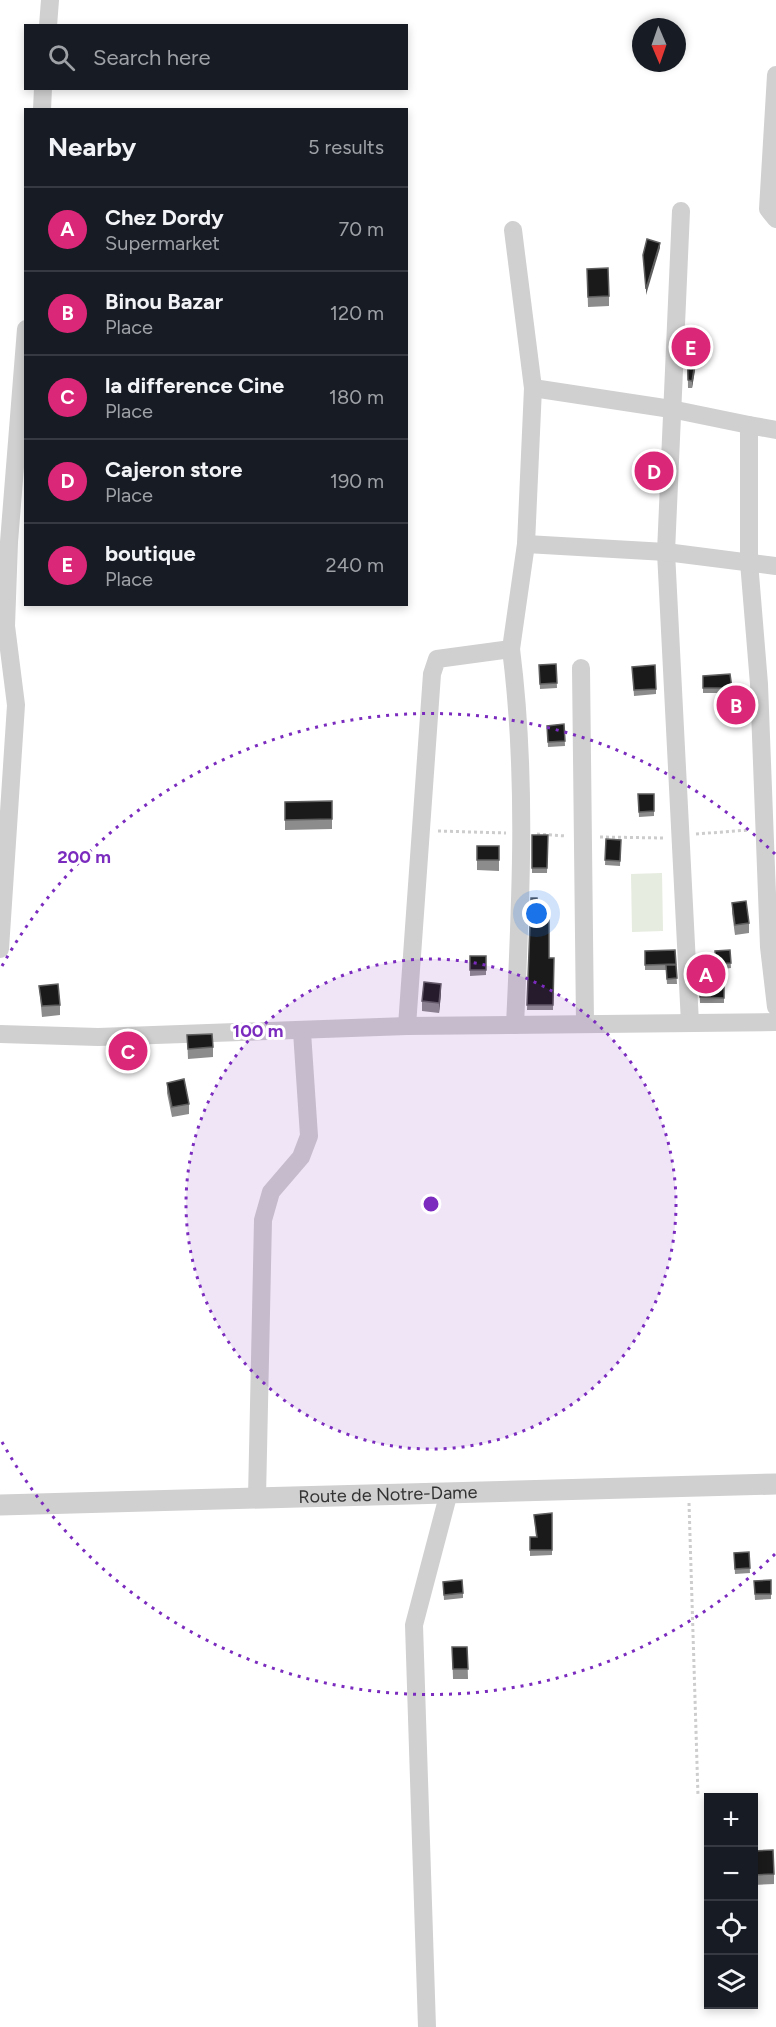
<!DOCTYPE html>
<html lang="en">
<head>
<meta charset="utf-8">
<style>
	body { margin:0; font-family:Figtree,sans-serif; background:#242831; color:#f1f3f6 }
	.controls { position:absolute; right:18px; bottom:18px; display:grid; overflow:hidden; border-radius:0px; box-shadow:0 3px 9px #0003 }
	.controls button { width:54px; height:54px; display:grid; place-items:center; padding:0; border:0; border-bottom:2px solid #363941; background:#171b24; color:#f1f3f6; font:30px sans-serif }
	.compass { position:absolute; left:632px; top:18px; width:54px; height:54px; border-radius:50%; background:#171b24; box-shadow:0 3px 9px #0003; rotate:178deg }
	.you { position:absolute; left:537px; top:914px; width:21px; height:21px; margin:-15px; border:4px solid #fff; border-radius:50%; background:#1a73e8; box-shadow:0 0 0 9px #1a73e833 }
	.badge { display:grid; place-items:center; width:39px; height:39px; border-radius:50%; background:#db2777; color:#fff; font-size:20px; font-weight:700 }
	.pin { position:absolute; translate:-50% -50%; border:3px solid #fff; box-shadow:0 2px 6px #0006 }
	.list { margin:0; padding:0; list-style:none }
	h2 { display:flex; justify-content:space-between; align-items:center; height:78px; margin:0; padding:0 24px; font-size:26px }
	h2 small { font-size:20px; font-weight:400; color:#9ea1a6 }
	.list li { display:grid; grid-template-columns:39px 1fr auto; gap:18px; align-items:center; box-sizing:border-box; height:84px; padding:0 24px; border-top:2px solid #363941 }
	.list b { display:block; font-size:22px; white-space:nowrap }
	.list p { margin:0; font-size:20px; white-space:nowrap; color:#9ea1a6 }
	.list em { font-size:20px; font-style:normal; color:#9ea1a6 }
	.icon { flex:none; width:33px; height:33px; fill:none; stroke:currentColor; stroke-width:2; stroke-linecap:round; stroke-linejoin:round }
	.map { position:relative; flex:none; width:776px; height:2027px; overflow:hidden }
	.search { position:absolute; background:#171b24; box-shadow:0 3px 9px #0003; left:24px; top:24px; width:384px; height:66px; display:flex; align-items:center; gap:15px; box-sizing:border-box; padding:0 21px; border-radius:0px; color:#9ea1a6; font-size:22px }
	.panel { position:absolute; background:#171b24; box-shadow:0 3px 9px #0003; left:24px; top:108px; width:384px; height:498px; border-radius:0px }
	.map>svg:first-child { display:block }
	.pitch { fill:#e6ecdf }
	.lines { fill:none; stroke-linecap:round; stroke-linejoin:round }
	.path { stroke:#cdcdcd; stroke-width:3; stroke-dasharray:3 3; stroke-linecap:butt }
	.minor { stroke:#d0d0d0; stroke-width:18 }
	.tertiary { stroke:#d0d0d0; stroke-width:21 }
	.wall { fill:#8c8c8c }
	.shaded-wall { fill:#5f5f5f }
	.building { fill:#1a1a1a; stroke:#5f5f5f; stroke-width:1.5 }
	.ring { fill:none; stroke:#7b2cbf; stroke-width:3; stroke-dasharray:3 6 }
	.labels { text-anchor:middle; stroke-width:6; stroke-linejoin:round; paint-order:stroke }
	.street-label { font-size:18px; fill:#333; stroke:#fff }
	.centre { fill:#7b2cbf; stroke:#fff; stroke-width:3 }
	.ring-label { font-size:18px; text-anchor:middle; font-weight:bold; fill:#7b2cbf; stroke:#fff; stroke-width:6; stroke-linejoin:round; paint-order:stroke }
</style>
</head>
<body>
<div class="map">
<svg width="776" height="2027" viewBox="0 0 776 2027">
	<rect width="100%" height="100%" fill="#fff"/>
	<!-- pitch -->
	<path class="pitch" d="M662,873L663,931L632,932L631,874Z"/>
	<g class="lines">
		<!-- path -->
		<g class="path">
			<path d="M438,831L506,833"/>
			<path d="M537,834L566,836"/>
			<path d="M696,834L749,830"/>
			<path d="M600,837L665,838"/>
			<path d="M689,1503L698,1796"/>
		</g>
		<!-- minor -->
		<g class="minor">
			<path d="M48,26L50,0"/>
			<path d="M776,75L768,209L776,219"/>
			<path d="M42,110L43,88"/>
			<path d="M681,211L666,552L690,1023"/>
			<path d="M533,388L671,409L749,425"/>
			<path d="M776,430L749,425V562L759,684L769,947L776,1007"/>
			<path d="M526,544L666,552L776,566"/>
			<path d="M511,649C527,775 521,898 515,1025"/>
			<path d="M581,668L585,1024"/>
			<path d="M0,949L16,705L6,626L9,542L26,329"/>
			<path d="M407,1026L432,674L437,659L511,649L526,544L533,388L513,230"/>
			<path d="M0,1034L98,1037L407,1026L776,1022"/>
			<path d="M257,1498L263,1220L271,1192L301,1157L309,1136L302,1032"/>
			<path d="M427,2027L414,1625L449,1492"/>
		</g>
		<!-- tertiary -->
		<path class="tertiary" id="s1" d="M0,1505L776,1484"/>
	</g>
	<!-- wall -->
	<g class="wall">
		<path d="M587,269L609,296V306L588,307Z"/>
		<path d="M687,331L700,340L692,388H688Z"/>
		<path d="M556,664L557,688L540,689L539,665Z"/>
		<path d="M632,667L656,689V694L634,696Z"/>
		<path d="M703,676L732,688V691L745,692L744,714L727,713L728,693H703Z"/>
		<path d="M564,724L565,746L548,747L547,726Z"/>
		<path d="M638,794H654V816L639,817Z"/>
		<path d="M332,801V829L285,830V802Z"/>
		<path d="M532,835H548L547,873H532Z"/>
		<path d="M606,839L621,840L620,866L605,865Z"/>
		<path d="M499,846V871L477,870V860Z"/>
		<path d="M531,898L538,913L549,958H554L553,1010H527Z"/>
		<path d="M732,903L749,923V933L735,935L732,913Z"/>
		<path d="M675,950L677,984H667L666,970H645V951Z"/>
		<path d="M730,950L731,968L724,969V1003H700L699,966H716L715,951Z"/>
		<path d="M470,956H486V975L470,976Z"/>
		<path d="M39,986L60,1005V1015L42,1017Z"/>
		<path d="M441,994L439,1013L422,1011V1001Z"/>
		<path d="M187,1035L213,1047V1057L188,1059Z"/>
		<path d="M118,1037H138V1059L117,1063Z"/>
		<path d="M167,1083L189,1104V1114L172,1117L167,1093Z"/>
		<path d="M552,1513V1555L530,1556V1537H536L534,1515Z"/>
		<path d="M749,1552L750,1573L735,1574L734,1553Z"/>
		<path d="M771,1580V1599L755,1600L754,1581Z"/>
		<path d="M443,1582L463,1593V1598L444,1600Z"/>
		<path d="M452,1647H467L468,1679H453Z"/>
		<path d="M753,1851L774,1874V1884L753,1885Z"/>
	</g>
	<!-- shaded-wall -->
	<g class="shaded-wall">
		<path d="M660,243V248L646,295V289Z"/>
		<path d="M700,333V340L692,388V381Z"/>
		<path d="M441,984V994L439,1013V1003Z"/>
	</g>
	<!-- building -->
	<g class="building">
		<path d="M647,239L660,243L646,289L643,255Z"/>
		<path d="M608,268L609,296L588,297L587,269Z"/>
		<path d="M687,331L700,333L692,381L688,380Z"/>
		<path d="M556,664L557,683L540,684L539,665Z"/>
		<path d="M655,665L656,689L634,690L632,667Z"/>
		<path d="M730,674L732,688H703V676Z"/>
		<path d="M728,691L745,692L744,709L727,708Z"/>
		<path d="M564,724L565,741L548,742L547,726Z"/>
		<path d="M638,794H654V811L639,812Z"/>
		<path d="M332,801V819L285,820V802Z"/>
		<path d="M532,835H548L547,868H532Z"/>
		<path d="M606,839L621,840L620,861L605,860Z"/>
		<rect x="477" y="846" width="22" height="14"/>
		<path d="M531,898H537L538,913H549V958H554L553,1005H527Z"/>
		<path d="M746,901L749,923L735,925L732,903Z"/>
		<path d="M675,950L676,964L645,965V951Z"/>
		<path d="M730,950L731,963L716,964L715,951Z"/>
		<rect x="470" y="956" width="16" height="14"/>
		<path d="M666,965H676L677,978L667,979Z"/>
		<path d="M699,966H724V998L700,997Z"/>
		<path d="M424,982L441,984L439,1003L422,1001Z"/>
		<path d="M58,984L60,1005L42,1006L39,986Z"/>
		<path d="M212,1034L213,1047L188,1049L187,1035Z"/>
		<path d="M118,1037H138V1049L117,1052Z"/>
		<path d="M184,1079L189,1104L172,1107L167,1083Z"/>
		<path d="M552,1513V1550H530V1537H537L534,1515Z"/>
		<path d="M749,1552L750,1568L735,1569L734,1553Z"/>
		<path d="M462,1580L463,1593L444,1595L443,1582Z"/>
		<path d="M771,1580V1594H755L754,1581Z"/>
		<path d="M452,1647H467L468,1669H453Z"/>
		<path d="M773,1850L774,1874L753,1875V1851Z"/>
	</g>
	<!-- distance rings -->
	<circle cx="431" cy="1204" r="245" fill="#7b2cbf" fill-opacity=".12"/>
	<g class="ring">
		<circle cx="431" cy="1204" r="245"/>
		<path d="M775 1554A491 491 0 0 1 2 1442M2 966A491 491 0 0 1 775 854"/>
	</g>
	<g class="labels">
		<!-- street labels -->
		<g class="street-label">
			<text dy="6" stroke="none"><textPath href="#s1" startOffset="388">Route de Notre-Dame</textPath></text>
		</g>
	</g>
	<circle cx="431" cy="1204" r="9" class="centre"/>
	<g class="ring-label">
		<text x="84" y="863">200 m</text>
		<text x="258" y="1037">100 m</text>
	</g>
</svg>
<div class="controls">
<button>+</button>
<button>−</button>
<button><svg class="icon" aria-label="locate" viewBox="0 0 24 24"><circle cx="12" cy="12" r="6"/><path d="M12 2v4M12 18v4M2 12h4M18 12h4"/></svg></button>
<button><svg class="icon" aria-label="layers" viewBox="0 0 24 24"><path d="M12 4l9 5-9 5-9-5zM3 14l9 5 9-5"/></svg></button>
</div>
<svg class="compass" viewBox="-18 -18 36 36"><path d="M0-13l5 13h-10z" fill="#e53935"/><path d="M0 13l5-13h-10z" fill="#9ea1a6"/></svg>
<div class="you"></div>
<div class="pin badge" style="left:706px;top:974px">A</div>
<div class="pin badge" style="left:736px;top:705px">B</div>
<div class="pin badge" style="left:128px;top:1051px">C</div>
<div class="pin badge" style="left:654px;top:471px">D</div>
<div class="pin badge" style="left:691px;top:347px">E</div>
<div class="search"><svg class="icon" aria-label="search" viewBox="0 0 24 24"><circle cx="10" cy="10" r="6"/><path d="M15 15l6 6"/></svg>Search here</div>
<section class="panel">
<h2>Nearby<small>5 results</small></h2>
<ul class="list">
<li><span class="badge">A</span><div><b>Chez Dordy</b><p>Supermarket</p></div><em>70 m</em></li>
<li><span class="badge">B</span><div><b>Binou Bazar</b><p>Place</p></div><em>120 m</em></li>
<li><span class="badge">C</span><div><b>la difference Cine</b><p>Place</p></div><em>180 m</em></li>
<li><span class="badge">D</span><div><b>Cajeron store</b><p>Place</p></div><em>190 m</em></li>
<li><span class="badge">E</span><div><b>boutique</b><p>Place</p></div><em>240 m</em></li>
</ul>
</section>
</div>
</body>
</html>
